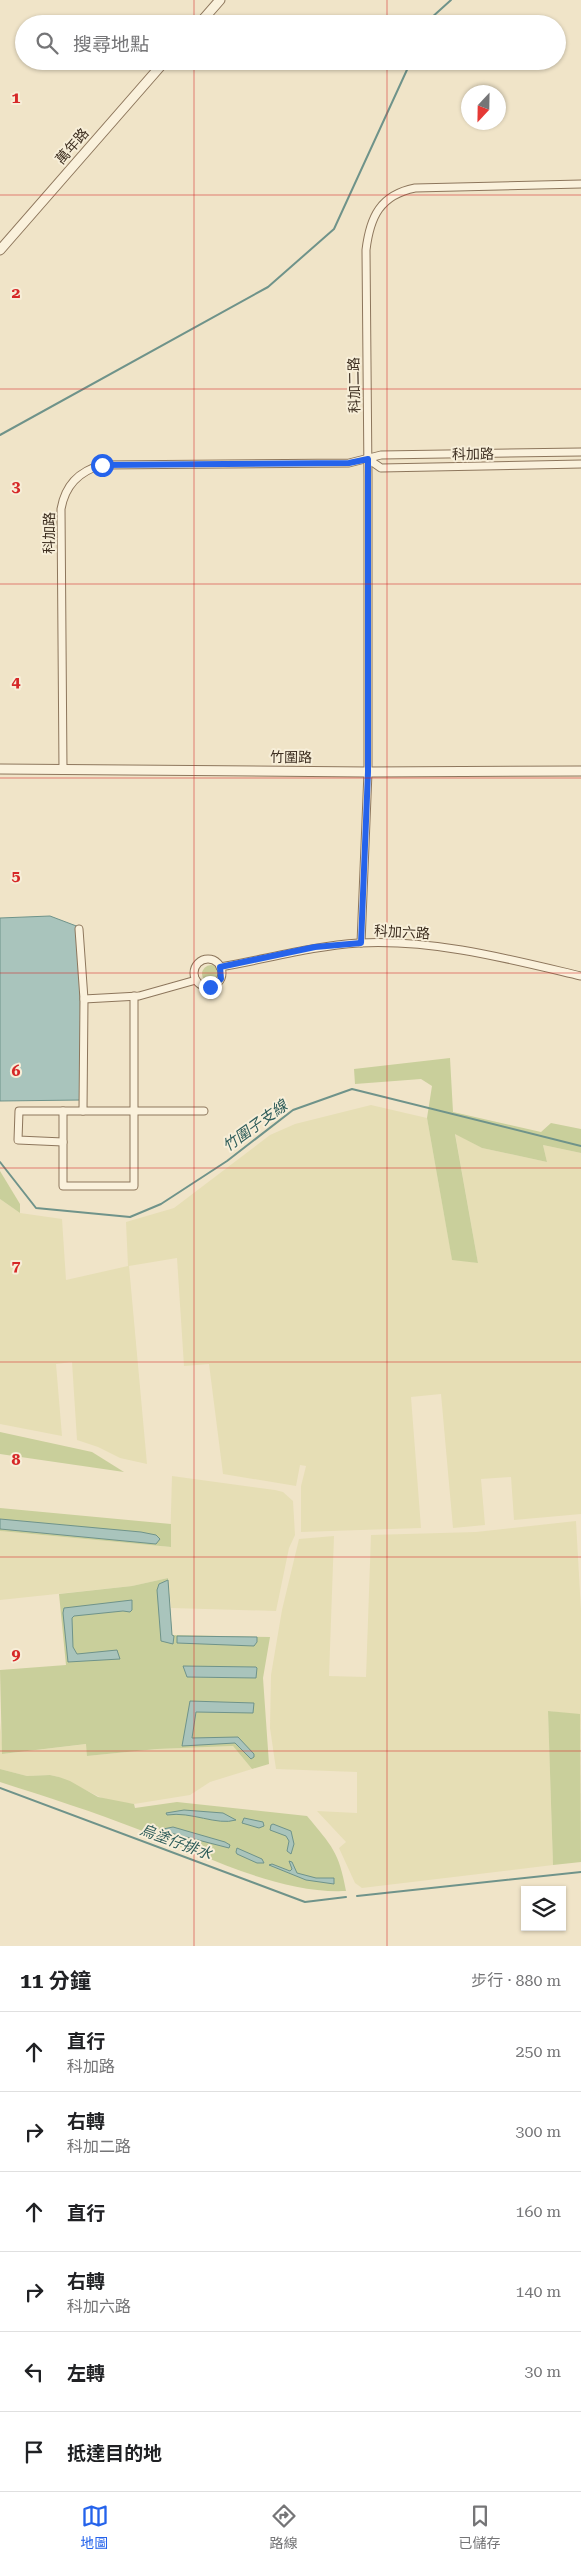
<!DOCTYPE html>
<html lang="zh-TW">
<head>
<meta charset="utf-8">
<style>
	body { margin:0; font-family:"Roboto Serif","Noto Sans TC",serif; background:#f6f6f6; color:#202124 }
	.controls { position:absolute; right:15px; bottom:15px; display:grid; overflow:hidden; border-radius:0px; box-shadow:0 1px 4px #0004 }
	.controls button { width:45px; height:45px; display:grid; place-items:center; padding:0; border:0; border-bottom:1px solid #e0e0e0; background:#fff; color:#202124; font:25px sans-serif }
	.compass { position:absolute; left:461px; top:85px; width:45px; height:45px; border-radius:50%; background:#fff; box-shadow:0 1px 4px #0004; rotate:202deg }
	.stop { position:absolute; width:15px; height:15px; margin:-11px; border:4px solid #2563eb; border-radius:50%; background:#fff }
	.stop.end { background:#2563eb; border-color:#fff; box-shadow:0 1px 5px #0008 }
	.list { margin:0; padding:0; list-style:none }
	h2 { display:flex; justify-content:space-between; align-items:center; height:65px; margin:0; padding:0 20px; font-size:21px }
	h2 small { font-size:16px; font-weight:400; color:#757577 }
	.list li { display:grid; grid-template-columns:32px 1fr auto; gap:15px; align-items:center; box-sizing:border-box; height:80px; padding:0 20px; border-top:1px solid #e0e0e0 }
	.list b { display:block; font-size:19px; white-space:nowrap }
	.list p { margin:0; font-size:16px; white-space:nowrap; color:#757577 }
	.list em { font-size:16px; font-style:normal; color:#757577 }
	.icon { flex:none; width:28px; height:28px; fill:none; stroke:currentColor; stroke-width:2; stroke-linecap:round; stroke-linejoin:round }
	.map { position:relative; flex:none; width:581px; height:1946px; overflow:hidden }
	.search { position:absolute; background:#fff; box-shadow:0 1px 4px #0004; left:15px; right:15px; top:15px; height:55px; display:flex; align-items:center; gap:12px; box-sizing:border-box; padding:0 18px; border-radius:28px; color:#757577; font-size:19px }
	.sheet { height:545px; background:#fff }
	nav { display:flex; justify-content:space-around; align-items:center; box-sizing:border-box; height:70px; border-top:1px solid #e0e0e0; background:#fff; font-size:14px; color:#757577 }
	nav a { display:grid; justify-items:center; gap:2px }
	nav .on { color:#2563eb }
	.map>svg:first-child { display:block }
	.farmland { fill:#e6deb5 }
	.green { fill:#c9cf9b }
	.water { fill:#a9c4bc; stroke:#6f938a }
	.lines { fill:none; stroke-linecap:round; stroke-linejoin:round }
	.stream { stroke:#6f938a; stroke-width:2 }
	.minor-casing { stroke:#8d765c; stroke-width:9 }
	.tertiary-casing { stroke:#8d765c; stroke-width:11 }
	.minor { stroke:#faf1dc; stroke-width:7 }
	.tertiary { stroke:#faf1dc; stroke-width:9 }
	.route { stroke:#2563eb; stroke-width:6 }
	.grid { fill:none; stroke:#d62828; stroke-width:1; stroke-opacity:0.55 }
	.labels { text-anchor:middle; stroke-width:4; stroke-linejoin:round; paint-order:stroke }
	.street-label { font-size:14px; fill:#3d2e20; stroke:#f7eed8 }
	.water-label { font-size:15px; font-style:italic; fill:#2f5d5a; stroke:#f7eed8 }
	.grid-label { font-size:16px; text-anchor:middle; font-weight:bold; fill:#d62828; stroke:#f7eed8; stroke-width:4; stroke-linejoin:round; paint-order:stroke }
</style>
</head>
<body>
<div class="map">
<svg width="581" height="1946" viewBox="0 0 581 1946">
	<rect width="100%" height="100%" fill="#f0e4c8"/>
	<!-- farmland -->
	<g class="farmland">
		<path d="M371,1105L427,1118L452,1259L478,1263L455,1133L482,1148L547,1162L543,1145L581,1153V1514L514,1520L511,1477L481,1479L485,1525L453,1528L441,1394L411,1397L421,1528L301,1532V1486L306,1466L300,1465L296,1486L223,1474L209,1364L184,1366L177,1258L129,1266L147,1464L120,1458L98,1447L77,1440L72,1362L56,1364L62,1436L0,1424V1199L20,1213L62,1219L66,1280L128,1266L126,1222L174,1208L270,1135L295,1124Z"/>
		<path d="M172,1476L275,1490L283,1492L293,1501L295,1535L289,1548L276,1611L171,1608L168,1578L132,1586L0,1600V1531L170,1547Z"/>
		<path d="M576,1521L581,1611V1758L580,1715L548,1711L553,1865L362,1888L355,1883L339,1848L346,1842L317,1811L357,1813V1772L276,1769L270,1728L271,1675L282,1610L299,1539L334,1536L329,1676L366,1677L371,1535L476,1532Z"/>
		<path d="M0,1722L3,1754L87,1744V1756L157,1749L233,1746L252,1769L210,1782L190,1795L134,1804L108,1801L59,1777L50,1775L27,1776L0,1769Z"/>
	</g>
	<!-- green -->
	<g class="green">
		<circle cx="211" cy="974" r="9"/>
		<path d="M450,1058L453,1112L541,1132L551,1123L581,1129V1153L543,1145L547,1162L482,1148L455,1134L478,1263L452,1260L427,1118L432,1086L421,1079L355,1084L354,1069Z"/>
		<path d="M0,1171L20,1204V1213L0,1199Z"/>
		<path d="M0,1432L92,1452L124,1472L0,1454Z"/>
		<path d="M0,1508L171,1524V1547L0,1531Z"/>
		<path d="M168,1578L172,1635L270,1637L263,1678L269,1764L252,1769L233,1746L157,1749L87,1756L86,1744L2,1754L0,1670L66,1665L59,1594L132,1586Z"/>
		<path d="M548,1711L580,1714L581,1862L553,1865Z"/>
		<path d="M0,1769L27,1776L50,1775L59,1777L70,1781L98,1797L134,1804L135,1808L177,1802L307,1816C332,1846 339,1852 346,1891C277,1894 204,1855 140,1830C94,1812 47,1797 0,1782Z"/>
	</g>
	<!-- water -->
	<g class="water">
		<path d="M50,916L79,927L82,1100L0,1101V918Z"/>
		<path d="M0,1519L141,1532L156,1535L160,1539L156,1544L0,1529Z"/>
		<path d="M168,1580L172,1635L174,1636L173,1644L161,1641L157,1590L159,1584Z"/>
		<path d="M132,1600V1610L130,1612L123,1611L74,1616L72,1618L73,1647L77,1654L117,1650L120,1659L68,1662L63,1613L64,1608Z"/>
		<path d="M177,1636L257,1637V1642L254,1646L177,1643Z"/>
		<path d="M183,1666L256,1667L257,1668L256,1678L187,1677Z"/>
		<path d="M190,1701L254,1703L253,1713L196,1712L192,1738L238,1737L254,1754V1757L251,1759L235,1743L182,1746Z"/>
		<path d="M184,1810L223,1813L236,1820C217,1826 191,1811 167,1815L166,1813Z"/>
		<path d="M244,1818L263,1822L264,1826L259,1828L242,1823Z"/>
		<path d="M273,1824L291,1831L294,1844L291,1854L287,1851L289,1841L286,1836L270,1830L271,1825Z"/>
		<path d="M173,1827L225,1842L230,1845L229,1848L163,1831V1829Z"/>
		<path d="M237,1848L262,1859L264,1863H257L237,1854L236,1852Z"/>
		<path d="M289,1861L292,1862L297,1873L316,1878H334V1884L306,1880L269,1865L272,1864L290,1871L292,1869Z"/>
	</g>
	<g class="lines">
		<!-- stream -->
		<g class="stream">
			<path d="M428,24L430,19L451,0"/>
			<path d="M0,435L268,287L334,229L411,61"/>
			<path d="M0,1162L36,1208L130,1217L161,1204L227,1161L293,1110L352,1089L581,1146"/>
			<path d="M0,1788L305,1902L346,1897"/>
			<path d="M357,1896L581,1872"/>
		</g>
		<defs>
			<g id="minor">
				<path d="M368,459L381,468L581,464"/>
				<path d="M63,769L61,509C65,486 79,471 102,465L349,463L381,455L581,452"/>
				<path d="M79,929L84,999L83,1111"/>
				<path d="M361,943L368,772V477L366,250C370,217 380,195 415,188L581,184"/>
				<circle cx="208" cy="973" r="14"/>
				<path d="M220,967C267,959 312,946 359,943C434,939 509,959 581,976"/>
				<path d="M84,999L139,996L196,980"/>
				<path d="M63,1111V1186H134V996"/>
				<path d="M63,1142L18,1140L19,1111H204"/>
			</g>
			<g id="tertiary">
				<path d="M199,24L220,0"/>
				<path d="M0,250L165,61"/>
				<path d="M0,769L368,772L581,771"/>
			</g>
		</defs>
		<!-- minor casing -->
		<use href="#minor" class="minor-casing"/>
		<!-- tertiary casing -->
		<use href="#tertiary" class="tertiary-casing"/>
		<!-- minor -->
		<use href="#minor" class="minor"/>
		<!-- tertiary -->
		<use href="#tertiary" class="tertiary"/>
	</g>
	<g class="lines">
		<!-- route -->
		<path class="route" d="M102,465L349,463L368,459V772L361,943L315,947L220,967L221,979L210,987"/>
	</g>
	<!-- grid -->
	<path class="grid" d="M194,0V24M387,0V24M194,61V1946M387,61V1946M0,195H581M0,389H581M0,584H581M0,778H581M0,973H581M0,1168H581M0,1362H581M0,1557H581M0,1751H581"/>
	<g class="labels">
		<!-- street labels -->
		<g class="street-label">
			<text transform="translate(72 146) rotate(-49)" y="5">萬年路</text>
			<text transform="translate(354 385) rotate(-91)" y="5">科加二路</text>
			<text transform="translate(473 454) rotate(-1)" y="5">科加路</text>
			<text transform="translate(49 533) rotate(-89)" y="5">科加路</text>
			<text transform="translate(291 757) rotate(1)" y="5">竹圍路</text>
			<text transform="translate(402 932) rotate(3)" y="5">科加六路</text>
		</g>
		<!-- water labels -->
		<g class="water-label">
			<text transform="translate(255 1126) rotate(-36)" y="5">竹圍子支線</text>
			<text transform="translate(176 1842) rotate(20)" y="5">烏塗仔排水</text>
		</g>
	</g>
	<g class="grid-label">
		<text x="16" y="103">1</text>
		<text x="16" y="298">2</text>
		<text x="16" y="492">3</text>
		<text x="16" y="687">4</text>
		<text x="16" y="881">5</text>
		<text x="16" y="1076">6</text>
		<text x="16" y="1271">7</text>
		<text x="16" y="1465">8</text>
		<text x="16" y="1660">9</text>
	</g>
</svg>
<div class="controls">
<button><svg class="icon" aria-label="layers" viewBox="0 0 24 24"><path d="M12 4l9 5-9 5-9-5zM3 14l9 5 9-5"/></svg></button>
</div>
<svg class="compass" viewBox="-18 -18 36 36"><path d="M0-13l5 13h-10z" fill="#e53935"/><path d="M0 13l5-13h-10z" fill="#757577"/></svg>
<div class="stop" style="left:102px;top:465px"></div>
<div class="stop end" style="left:210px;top:987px"></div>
<div class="search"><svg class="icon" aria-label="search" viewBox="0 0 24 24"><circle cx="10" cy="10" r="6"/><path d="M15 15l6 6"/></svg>搜尋地點</div>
</div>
<section class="sheet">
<h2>11 分鐘<small>步行 · 880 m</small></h2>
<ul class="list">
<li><svg class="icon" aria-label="ahead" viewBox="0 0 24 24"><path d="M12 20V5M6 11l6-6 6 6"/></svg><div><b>直行</b><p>科加路</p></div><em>250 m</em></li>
<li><svg class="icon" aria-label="right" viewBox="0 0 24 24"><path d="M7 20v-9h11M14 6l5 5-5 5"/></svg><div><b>右轉</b><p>科加二路</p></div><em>300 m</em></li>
<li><svg class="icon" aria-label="ahead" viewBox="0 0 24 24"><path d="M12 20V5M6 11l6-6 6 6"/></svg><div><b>直行</b></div><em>160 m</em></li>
<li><svg class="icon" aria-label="right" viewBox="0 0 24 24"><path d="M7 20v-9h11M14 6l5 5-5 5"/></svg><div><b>右轉</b><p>科加六路</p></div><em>140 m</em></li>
<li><svg class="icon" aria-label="left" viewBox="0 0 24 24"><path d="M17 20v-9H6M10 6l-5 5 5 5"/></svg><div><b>左轉</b></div><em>30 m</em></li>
<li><svg class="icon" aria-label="arrive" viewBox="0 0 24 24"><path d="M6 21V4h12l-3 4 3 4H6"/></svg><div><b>抵達目的地</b></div></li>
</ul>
</section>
<nav>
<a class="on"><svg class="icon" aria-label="map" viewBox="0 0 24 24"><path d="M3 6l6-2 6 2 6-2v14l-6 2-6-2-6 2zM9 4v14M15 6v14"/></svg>地圖</a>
<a><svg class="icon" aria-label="directions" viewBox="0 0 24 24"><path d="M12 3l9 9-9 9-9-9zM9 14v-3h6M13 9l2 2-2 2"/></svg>路線</a>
<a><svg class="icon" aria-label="saved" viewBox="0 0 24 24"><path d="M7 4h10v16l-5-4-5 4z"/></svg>已儲存</a>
</nav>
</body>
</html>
